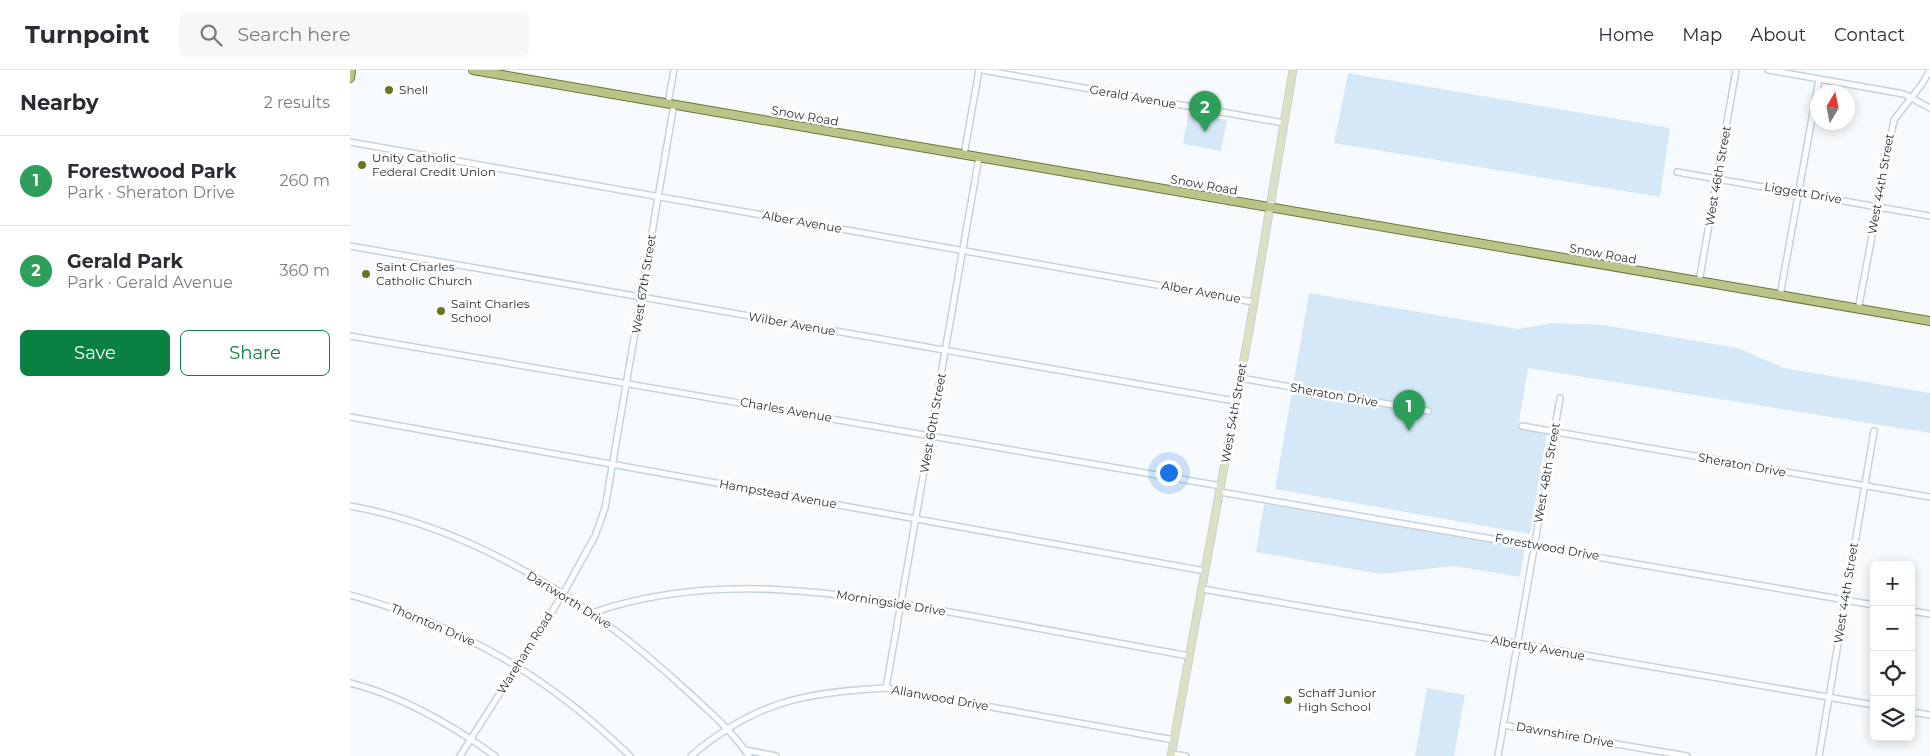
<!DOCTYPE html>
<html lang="en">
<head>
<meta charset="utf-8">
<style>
	body { margin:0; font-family:Montserrat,sans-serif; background:#f7f7f7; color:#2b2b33 }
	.controls { position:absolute; right:15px; bottom:15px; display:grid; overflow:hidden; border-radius:8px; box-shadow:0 2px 12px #0003 }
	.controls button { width:45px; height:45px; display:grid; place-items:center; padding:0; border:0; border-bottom:1px solid #e1e1e2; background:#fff; color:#2b2b33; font:25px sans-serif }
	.compass { position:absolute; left:1460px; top:15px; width:45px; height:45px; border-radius:50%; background:#fff; box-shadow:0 2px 12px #0003; rotate:10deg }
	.you { position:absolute; left:818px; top:402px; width:18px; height:18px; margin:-12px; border:4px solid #fff; border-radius:50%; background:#1a73e8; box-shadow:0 0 0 8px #1a73e833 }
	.badge { display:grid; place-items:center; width:32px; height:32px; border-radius:50%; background:#0b8043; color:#fff; font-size:16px; font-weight:700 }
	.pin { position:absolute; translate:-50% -41px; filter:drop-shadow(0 1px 2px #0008) }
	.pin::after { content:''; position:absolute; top:26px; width:18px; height:15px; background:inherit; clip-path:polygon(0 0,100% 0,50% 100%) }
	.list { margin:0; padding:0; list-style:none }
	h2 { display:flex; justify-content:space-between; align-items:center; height:65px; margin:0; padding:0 20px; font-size:21px }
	h2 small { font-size:16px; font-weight:400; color:#7c7c81 }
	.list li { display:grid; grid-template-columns:32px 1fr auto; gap:15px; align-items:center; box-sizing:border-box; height:90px; padding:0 20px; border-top:1px solid #e1e1e2 }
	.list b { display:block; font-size:19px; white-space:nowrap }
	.list p { margin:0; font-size:16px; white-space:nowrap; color:#7c7c81 }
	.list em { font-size:16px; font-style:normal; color:#7c7c81 }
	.actions { display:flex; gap:10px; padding:15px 20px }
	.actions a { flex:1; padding:11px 0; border:1px solid #0b8043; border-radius:8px; text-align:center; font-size:18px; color:#0b8043 }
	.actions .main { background:#0b8043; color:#fff }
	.icon { flex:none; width:28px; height:28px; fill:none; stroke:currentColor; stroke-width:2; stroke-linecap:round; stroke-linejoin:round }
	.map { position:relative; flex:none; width:1580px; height:686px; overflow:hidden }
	header { display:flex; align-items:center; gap:30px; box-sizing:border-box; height:70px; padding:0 25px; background:#fff; border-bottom:1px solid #e1e1e2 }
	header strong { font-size:24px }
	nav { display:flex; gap:28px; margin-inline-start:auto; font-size:18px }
	.search { width:350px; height:45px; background:#f7f7f7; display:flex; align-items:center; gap:12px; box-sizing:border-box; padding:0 18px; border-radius:8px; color:#7c7c81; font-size:19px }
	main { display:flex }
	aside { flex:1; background:#fff }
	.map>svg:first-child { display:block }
	.green { fill:#d4e8f7 }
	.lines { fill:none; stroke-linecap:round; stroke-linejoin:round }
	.street-casing { stroke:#c4d3de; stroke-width:8 }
	.secondary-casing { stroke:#c4d3de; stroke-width:9 }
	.primary-casing { stroke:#697637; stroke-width:10 }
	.street { stroke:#fff; stroke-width:5 }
	.secondary { stroke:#dce1c4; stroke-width:7 }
	.primary { stroke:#bac488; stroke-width:8 }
	.poi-dot { fill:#687521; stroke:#fff; stroke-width:2 }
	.labels { text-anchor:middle; stroke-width:5; stroke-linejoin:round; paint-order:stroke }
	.poi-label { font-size:12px; fill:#292f33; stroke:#fff; text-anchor:start }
	.street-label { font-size:12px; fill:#292f33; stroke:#fff }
</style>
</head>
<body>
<header>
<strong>Turnpoint</strong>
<div class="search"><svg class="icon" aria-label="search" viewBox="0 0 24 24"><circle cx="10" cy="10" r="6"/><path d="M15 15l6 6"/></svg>Search here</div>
<nav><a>Home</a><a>Map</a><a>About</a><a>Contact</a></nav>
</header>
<main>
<aside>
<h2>Nearby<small>2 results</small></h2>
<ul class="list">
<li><span class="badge" style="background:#2e9e5b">1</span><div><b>Forestwood Park</b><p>Park · Sheraton Drive</p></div><em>260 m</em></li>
<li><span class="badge" style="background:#2e9e5b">2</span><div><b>Gerald Park</b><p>Park · Gerald Avenue</p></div><em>360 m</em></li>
</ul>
<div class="actions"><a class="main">Save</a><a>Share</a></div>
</aside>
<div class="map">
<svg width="1580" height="686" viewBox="0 0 1580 686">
	<rect width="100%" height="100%" fill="#f8fbfd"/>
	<!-- green -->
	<g class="green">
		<path d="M998,3L1320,58L1310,127L984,73Z"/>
		<path d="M838,44L877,50L871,81L833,74Z"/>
		<path d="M959,223L1168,259L1202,253L1253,255L1387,278L1434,298L1580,323V363L1178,298L1168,358L1197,364L1180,464L925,419Z"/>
		<path d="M914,434L1175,477L1170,507L1104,496L1030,504L906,482Z"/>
		<path d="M1077,618L1115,625L1104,686H1065Z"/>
	</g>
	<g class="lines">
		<defs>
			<g id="street">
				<path d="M632,0L934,53"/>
				<path d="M1418,0L1554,24L1580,38"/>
				<path d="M318,33L324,0"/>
				<path d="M0,72L903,232"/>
				<path d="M614,85L629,0"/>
				<path d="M1327,102L1580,146"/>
				<path d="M0,176L885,331"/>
				<path d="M1349,212L1386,0"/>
				<path d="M1430,226L1469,9"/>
				<path d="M1508,240L1544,50L1572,14L1580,0"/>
				<path d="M0,266L871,416"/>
				<path d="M890,308L1078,341"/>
				<path d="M0,347L855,501"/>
				<path d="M1172,356L1580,427"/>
				<path d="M870,422L1524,535"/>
				<path d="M0,436C127,459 243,534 336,620C359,641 382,661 399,686"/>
				<path d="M852,519L1524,635"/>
				<path d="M0,525C110,555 198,606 280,686"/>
				<path d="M1561,541L1580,544"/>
				<path d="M242,543C368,499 499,524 627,547C697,560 768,573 839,586"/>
				<path d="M0,613C52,626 102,655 145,686"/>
				<path d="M536,618L629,87"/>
				<path d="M1561,642L1580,645"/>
				<path d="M1153,655L1337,686"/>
				<path d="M395,680L426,686"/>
				<path d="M821,684L836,686"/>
				<path d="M110,686L213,524L245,466L255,438L324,34"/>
				<path d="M341,686C404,632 455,622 536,618L824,670"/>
				<path d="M1148,686L1210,328"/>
				<path d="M1469,686L1524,361"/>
			</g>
			<path id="secondary" d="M821,686L901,250L943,0"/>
			<g id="primary">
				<path d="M123,0L1580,251"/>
				<path d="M0,8L1,0"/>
			</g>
		</defs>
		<!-- street casing -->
		<use href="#street" class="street-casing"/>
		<!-- secondary casing -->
		<use href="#secondary" class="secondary-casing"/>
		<!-- primary casing -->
		<use href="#primary" class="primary-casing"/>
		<!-- street -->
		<use href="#street" class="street"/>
		<!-- secondary -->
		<use href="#secondary" class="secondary"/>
		<!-- primary -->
		<use href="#primary" class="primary"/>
	</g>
	<!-- markers -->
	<g class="poi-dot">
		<circle cx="39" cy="20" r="5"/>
		<circle cx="12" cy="95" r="5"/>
		<circle cx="16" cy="204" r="5"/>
		<circle cx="91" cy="241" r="5"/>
		<circle cx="938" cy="630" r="5"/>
	</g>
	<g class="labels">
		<!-- poi labels -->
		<g class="poi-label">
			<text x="49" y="24">Shell</text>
			<text x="22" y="92">Unity Catholic<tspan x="22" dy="14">Federal Credit Union</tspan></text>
			<text x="26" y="201">Saint Charles<tspan x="26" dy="14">Catholic Church</tspan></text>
			<text x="101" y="238">Saint Charles<tspan x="101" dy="14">School</tspan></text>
			<text x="948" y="627">Schaff Junior<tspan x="948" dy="14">High School</tspan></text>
		</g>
		<!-- street labels -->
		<g class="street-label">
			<text transform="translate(783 27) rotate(10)" y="4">Gerald Avenue</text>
			<text transform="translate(455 46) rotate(10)" y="4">Snow Road</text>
			<text transform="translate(1368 106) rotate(-80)" y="4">West 46th Street</text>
			<text transform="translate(1531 114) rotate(-80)" y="4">West 44th Street</text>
			<text transform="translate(854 115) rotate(10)" y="4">Snow Road</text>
			<text transform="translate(1453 123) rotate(10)" y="4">Liggett Drive</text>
			<text transform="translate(452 152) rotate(10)" y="4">Alber Avenue</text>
			<text transform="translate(1253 184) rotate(10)" y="4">Snow Road</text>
			<text transform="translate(294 214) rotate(-81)" y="4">West 67th Street</text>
			<text transform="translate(851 222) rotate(10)" y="4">Alber Avenue</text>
			<text transform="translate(442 254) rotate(10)" y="4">Wilber Avenue</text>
			<text transform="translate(984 325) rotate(10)" y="4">Sheraton Drive</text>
			<text transform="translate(436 340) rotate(10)" y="4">Charles Avenue</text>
			<text transform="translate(884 343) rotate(-80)" y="4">West 54th Street</text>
			<text transform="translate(583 353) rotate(-80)" y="4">West 60th Street</text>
			<text transform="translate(1392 395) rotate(10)" y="4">Sheraton Drive</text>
			<text transform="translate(1197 403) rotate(-80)" y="4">West 48th Street</text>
			<text transform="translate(428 424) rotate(10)" y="4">Hampstead Avenue</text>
			<text transform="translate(1197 477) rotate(10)" y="4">Forestwood Drive</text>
			<text transform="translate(1496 523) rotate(-81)" y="4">West 44th Street</text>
			<text transform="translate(219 530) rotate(32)" y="4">Dartworth Drive</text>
			<text transform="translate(541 533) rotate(9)" y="4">Morningside Drive</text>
			<text transform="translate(83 555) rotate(23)" y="4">Thornton Drive</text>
			<text transform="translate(1188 578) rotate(10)" y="4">Albertly Avenue</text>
			<text transform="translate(175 583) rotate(-58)" y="4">Wareham Road</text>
			<text transform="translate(590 628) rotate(10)" y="4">Allanwood Drive</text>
			<text transform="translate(1215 665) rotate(10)" y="4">Dawnshire Drive</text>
		</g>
	</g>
</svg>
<div class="controls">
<button>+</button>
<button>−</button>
<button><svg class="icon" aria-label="locate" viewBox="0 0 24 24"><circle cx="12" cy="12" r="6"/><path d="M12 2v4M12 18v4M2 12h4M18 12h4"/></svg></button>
<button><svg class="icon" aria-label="layers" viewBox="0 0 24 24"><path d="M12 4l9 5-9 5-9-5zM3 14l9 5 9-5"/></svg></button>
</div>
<svg class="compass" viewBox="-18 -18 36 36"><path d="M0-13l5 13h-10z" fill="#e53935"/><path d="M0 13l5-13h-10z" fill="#7c7c81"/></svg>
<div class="you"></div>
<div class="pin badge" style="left:1059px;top:361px;background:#2e9e5b">1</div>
<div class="pin badge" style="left:855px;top:62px;background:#2e9e5b">2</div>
</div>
</main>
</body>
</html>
